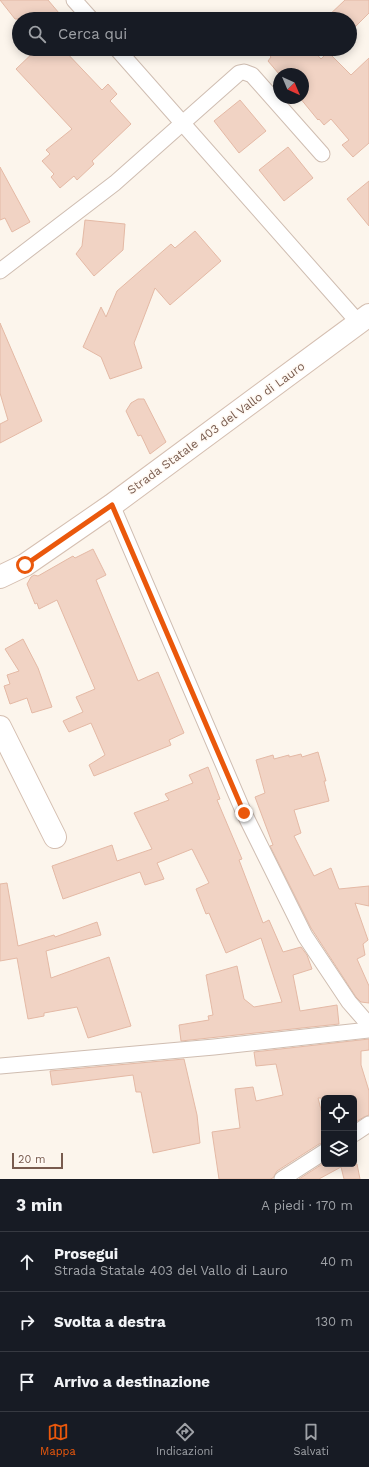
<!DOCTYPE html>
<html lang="it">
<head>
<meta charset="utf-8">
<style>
	body { margin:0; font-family:"Work Sans",sans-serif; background:#20242c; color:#f1f3f6 }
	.controls { position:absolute; right:12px; bottom:12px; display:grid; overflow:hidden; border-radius:6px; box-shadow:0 2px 10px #0003 }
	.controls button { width:36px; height:36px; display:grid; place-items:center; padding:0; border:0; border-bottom:1px solid #363941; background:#171b24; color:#f1f3f6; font:20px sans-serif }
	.compass { position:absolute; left:273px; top:68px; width:36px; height:36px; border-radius:50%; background:#171b24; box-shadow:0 2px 10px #0003; rotate:136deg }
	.scale { position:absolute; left:12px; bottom:10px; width:51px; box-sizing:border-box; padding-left:4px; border:2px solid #785b4e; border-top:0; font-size:11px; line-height:14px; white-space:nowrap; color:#785b4e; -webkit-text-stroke:3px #fff9f3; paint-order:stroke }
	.stop { position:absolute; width:12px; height:12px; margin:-9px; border:3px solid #ea580c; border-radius:50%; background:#fff }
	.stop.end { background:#ea580c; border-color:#fff; box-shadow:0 1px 4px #0008 }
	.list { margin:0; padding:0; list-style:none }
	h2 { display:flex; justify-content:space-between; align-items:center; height:52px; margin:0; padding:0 16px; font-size:17px }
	h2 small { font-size:13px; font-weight:400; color:#9ea1a6 }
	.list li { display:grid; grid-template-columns:26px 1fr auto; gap:12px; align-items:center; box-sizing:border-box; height:60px; padding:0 16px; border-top:1px solid #363941 }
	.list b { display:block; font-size:15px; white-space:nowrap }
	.list p { margin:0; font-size:13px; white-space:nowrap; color:#9ea1a6 }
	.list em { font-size:13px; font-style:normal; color:#9ea1a6 }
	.icon { flex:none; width:22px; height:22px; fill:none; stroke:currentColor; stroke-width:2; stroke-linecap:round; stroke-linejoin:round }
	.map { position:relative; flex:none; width:369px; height:1179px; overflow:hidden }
	.search { position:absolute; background:#171b24; box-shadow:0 2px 10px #0003; left:12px; right:12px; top:12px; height:44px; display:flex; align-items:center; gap:10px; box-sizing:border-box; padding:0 14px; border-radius:22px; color:#9ea1a6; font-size:15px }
	.sheet { height:232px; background:#171b24 }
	nav { display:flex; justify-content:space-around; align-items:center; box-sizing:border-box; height:56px; border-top:1px solid #363941; background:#171b24; font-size:11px; color:#9ea1a6 }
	nav a { display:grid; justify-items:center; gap:2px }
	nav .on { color:#ea580c }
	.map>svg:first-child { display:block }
	.building { fill:#f1d3c4; stroke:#e4b9a5 }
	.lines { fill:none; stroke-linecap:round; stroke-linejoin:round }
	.minor-casing { stroke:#cfbdb1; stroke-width:17 }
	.secondary-casing { stroke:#d5bfb1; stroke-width:24 }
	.minor { stroke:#fff; stroke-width:15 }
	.secondary { stroke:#fff; stroke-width:22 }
	.route { stroke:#ea580c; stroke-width:5 }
	.labels { text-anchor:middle; stroke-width:3; stroke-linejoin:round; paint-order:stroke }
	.street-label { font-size:12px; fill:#785b4e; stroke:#fff9f3 }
</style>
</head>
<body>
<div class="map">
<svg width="369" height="1179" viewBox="0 0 369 1179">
	<rect width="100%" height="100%" fill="#fcf5ec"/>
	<!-- building -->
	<g class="building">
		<path d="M0,0H48L59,13L51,19H15Z"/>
		<path d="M345,0H369V13L350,32V19H325Z"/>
		<path d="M37,49H63L102,90L108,84L117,94L110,101L131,124L92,161L94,164L77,180L74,176L60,188L51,177L54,174L42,161L50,154L46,150L72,129L16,69Z"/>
		<path d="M264,49H312L321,59L328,52L351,75L369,58V143L353,157L342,145L349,140L331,119L324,125L319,119L318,120L300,98H303V74H279L268,61L271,57Z"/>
		<path d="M240,100L266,131L239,153L214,121Z"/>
		<path d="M288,147L313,178L284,201L259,170Z"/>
		<path d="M0,167L30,222L12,232L5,218L0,220Z"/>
		<path d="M369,181V226L347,199Z"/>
		<path d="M85,220L125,224L123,250L94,276L76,254L82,246Z"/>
		<path d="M195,231L221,261L170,305L155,288L134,343L142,368L110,379L101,357L83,347L101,307L106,317L117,291L171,244L175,248Z"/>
		<path d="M0,323L42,421L0,443V424L8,420L0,393Z"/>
		<path d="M138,399H144L166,442L150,454L141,435L138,436L126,411L131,403Z"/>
		<path d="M93,549L106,575L96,580L138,681L158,672L184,733L169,740L171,745L94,776L89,765L105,755L91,723L69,732L63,721L83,712L76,697L95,689L57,600L39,609L37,603L35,604L27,584L31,577L34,575L38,576L73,556L75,558Z"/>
		<path d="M23,639L38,668L52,707L32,713L27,698L10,704L4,686L10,684L7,675L19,671L5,649Z"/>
		<path d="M318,752L326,781H324L329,801L294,810L301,833L294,836L314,876L331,868L339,889L369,886V906L355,903L368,940L363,944L365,955L357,959L369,986V1003L361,1002L356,997L311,928L270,846L273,845L255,797L265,793L256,760L273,755L274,759L289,755V757L301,754L302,757Z"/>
		<path d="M208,767L220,799L217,800L242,859L239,860L263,923L269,920L283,952L301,947L307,955L312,969L293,975L300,1011L337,1005L339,1024L181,1041L179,1025L209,1020L208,1016L213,1015L206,975L237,966L244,999L254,1007L282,1002L261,938L226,953L209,913L206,914L196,889L209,883L192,849L157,863L164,879L145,885L140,872L63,899L52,866L112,845L117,861L152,849L134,813L169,800L165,794L193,783L189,775Z"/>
		<path d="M7,883L18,946L54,935L55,937L97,922L101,935L46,951L51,978L109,957L131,1026L88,1038L77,1007L44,1013V1016L28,1019L17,958L0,961V884Z"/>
		<path d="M369,1039V1050L361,1051V1065L369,1091V1115L364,1117L354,1123V1098H318L324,1121V1143L319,1144L277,1171L273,1178L270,1179H219L212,1132L240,1128L235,1089L253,1087L256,1101L283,1095L276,1064L256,1066L254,1052Z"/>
		<path d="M184,1059L197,1115L200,1143L153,1153L141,1092H136L133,1075L52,1085L50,1071Z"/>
		<path d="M324,1163V1164H357L360,1179H344L341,1167L319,1179H299Z"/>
	</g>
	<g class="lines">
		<defs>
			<g id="minor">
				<path d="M74,0L91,19"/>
				<path d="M117,49L358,322"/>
				<path d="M0,271L115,183L239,73L244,72L252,75L322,154"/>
				<path d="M112,505L244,813L305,936L349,1002L369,1025"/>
				<path d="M0,1066L214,1047L369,1030"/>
				<path d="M354,1134L369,1124"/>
				<path d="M282,1179L324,1152"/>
			</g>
			<g id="secondary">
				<path d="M0,577L25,565L112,505L369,315"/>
				<path d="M0,727L55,837"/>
			</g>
		</defs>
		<!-- minor casing -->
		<use href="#minor" class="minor-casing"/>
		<!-- secondary casing -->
		<use href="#secondary" class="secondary-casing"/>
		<!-- minor -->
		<use href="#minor" class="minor"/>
		<!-- secondary -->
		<use href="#secondary" class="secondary"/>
	</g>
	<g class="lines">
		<!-- route -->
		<path class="route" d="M25,565L112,505L244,813"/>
	</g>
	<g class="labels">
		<!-- street labels -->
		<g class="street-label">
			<text transform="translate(216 428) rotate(-36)" y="4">Strada Statale 403 del Vallo di Lauro</text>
		</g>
	</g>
</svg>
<div class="controls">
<button><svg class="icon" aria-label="locate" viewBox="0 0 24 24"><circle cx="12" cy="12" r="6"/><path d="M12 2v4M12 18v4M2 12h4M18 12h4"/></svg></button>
<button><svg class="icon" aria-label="layers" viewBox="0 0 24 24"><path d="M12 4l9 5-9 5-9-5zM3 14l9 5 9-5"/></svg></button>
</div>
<svg class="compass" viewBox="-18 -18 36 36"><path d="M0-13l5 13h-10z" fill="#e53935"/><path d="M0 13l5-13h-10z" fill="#9ea1a6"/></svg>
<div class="scale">20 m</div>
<div class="stop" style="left:25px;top:565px"></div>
<div class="stop end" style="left:244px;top:813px"></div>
<div class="search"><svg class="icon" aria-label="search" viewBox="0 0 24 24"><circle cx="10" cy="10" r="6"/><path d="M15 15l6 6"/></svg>Cerca qui</div>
</div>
<section class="sheet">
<h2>3 min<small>A piedi · 170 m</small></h2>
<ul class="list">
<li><svg class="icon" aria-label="ahead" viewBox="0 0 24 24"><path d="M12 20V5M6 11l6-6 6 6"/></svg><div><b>Prosegui</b><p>Strada Statale 403 del Vallo di Lauro</p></div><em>40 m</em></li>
<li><svg class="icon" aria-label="right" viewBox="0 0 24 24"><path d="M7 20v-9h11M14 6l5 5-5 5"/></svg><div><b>Svolta a destra</b></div><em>130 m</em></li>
<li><svg class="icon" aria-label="arrive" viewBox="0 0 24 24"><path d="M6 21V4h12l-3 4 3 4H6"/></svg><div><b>Arrivo a destinazione</b></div></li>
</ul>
</section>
<nav>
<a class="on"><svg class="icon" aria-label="map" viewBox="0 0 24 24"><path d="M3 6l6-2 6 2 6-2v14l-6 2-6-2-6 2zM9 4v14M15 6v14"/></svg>Mappa</a>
<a><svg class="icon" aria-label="directions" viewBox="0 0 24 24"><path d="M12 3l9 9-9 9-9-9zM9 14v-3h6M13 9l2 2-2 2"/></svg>Indicazioni</a>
<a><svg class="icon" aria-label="saved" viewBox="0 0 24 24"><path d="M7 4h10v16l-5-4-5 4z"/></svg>Salvati</a>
</nav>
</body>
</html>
